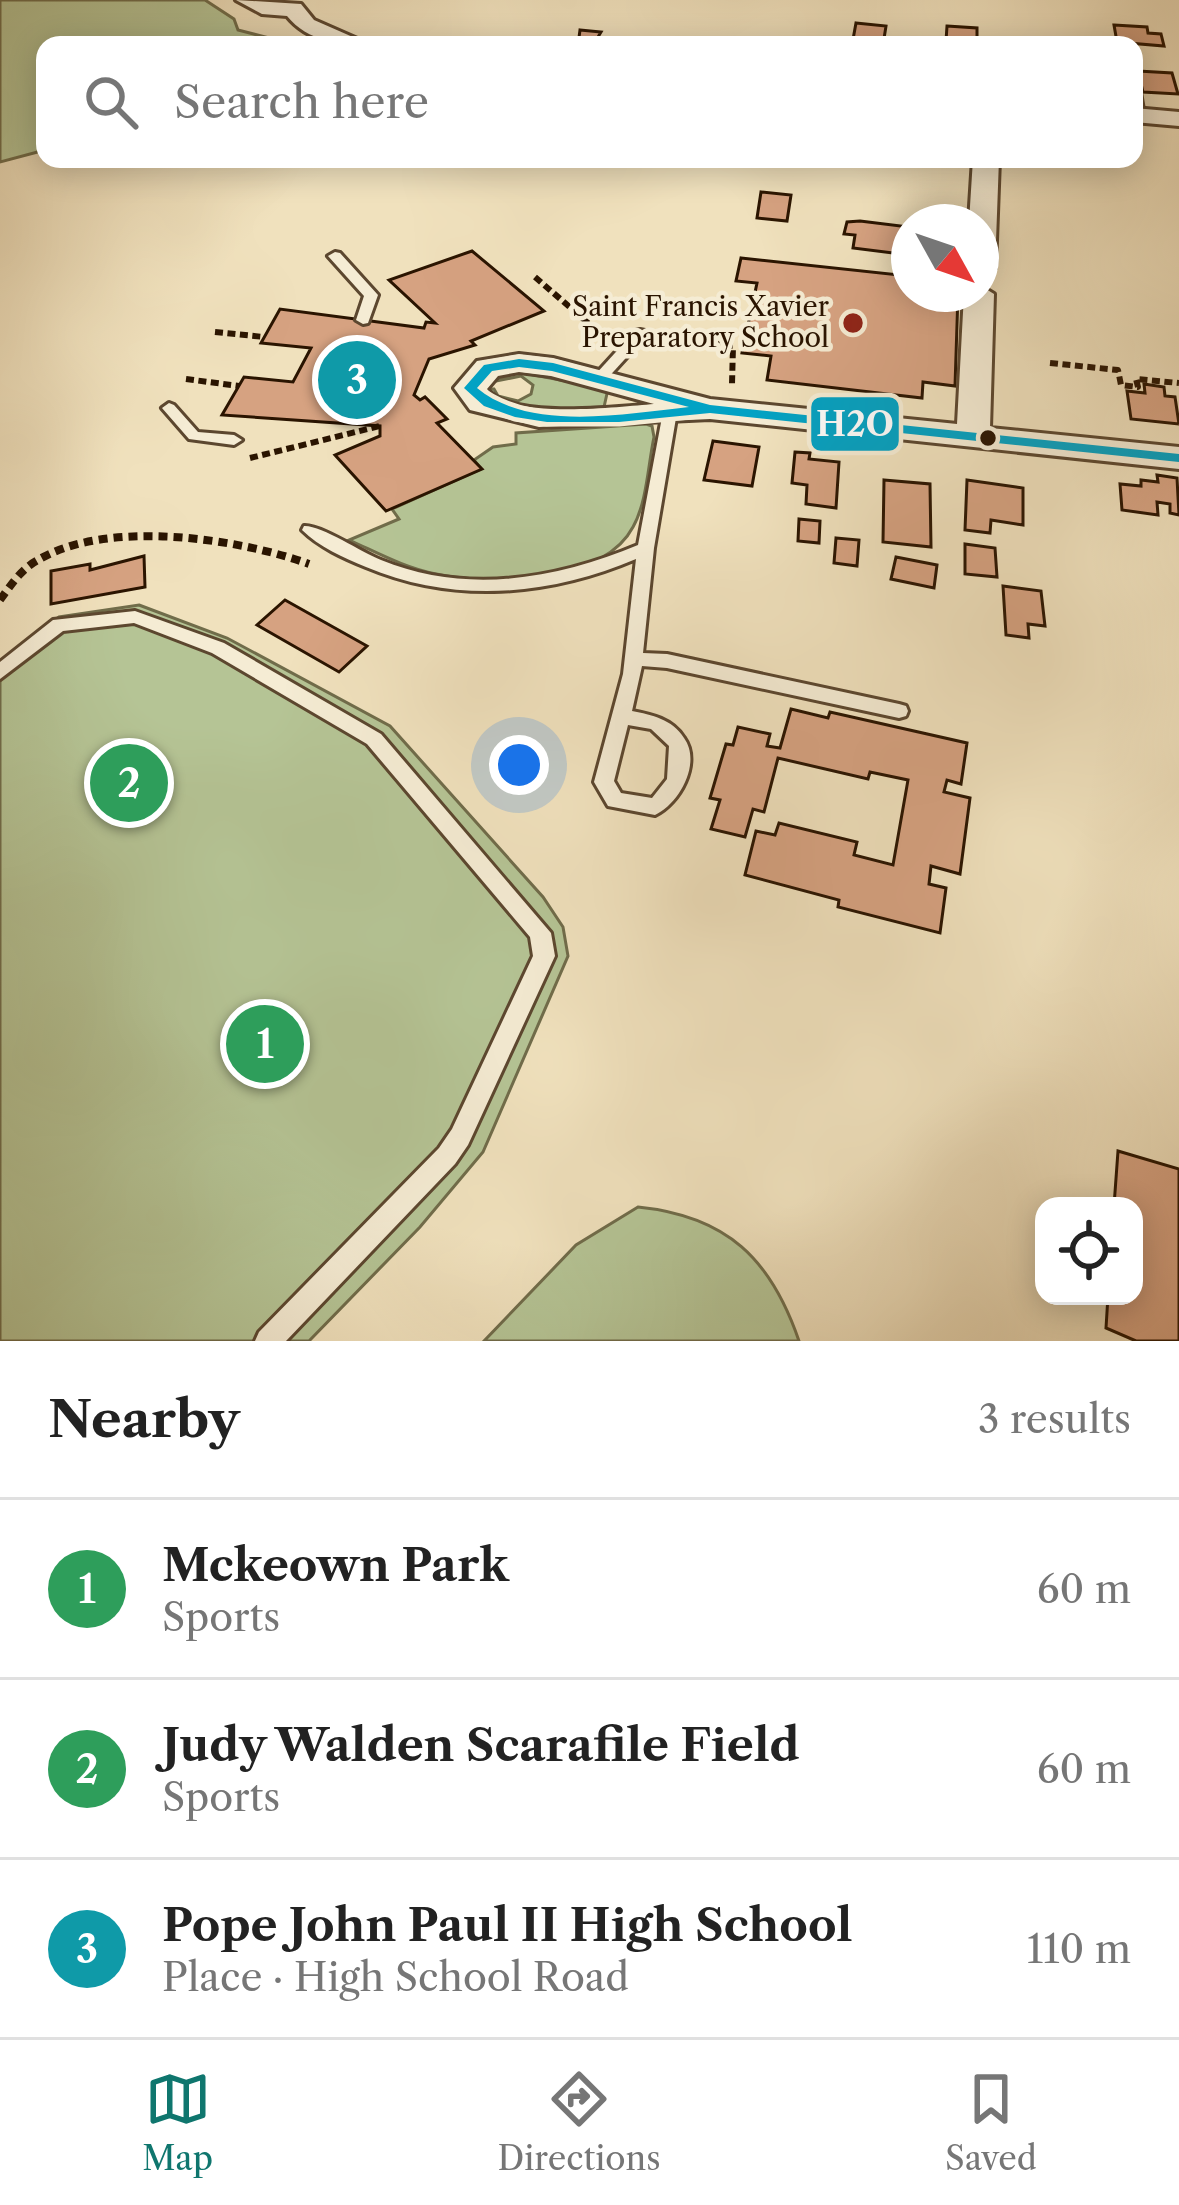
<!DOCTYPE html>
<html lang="en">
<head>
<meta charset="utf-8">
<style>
	body { margin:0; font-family:"Libre Caslon Text",serif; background:#f6f6f6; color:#222 }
	.controls { position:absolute; right:36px; bottom:36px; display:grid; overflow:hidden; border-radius:24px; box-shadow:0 6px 30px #0003 }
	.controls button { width:108px; height:108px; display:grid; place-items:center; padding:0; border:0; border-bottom:3px solid #e0e0e0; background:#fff; color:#222; font:60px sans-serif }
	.compass { position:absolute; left:891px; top:204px; width:108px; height:108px; border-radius:50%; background:#fff; box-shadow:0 6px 30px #0003; rotate:130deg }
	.you { position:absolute; left:519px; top:765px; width:42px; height:42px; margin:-30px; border:9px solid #fff; border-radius:50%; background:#1a73e8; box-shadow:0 0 0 18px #1a73e833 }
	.badge { display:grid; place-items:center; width:78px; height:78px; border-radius:50%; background:#0f766e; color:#fff; font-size:39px; font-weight:700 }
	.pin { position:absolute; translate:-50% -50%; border:6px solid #fff; box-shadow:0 3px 12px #0006 }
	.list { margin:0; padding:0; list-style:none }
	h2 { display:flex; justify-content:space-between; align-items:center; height:156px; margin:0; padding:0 48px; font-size:51px }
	h2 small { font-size:39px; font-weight:400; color:#767676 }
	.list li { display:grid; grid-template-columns:78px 1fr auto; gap:36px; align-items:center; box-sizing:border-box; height:180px; padding:0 48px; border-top:3px solid #e0e0e0 }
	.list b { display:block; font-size:45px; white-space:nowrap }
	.list p { margin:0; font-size:39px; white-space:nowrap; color:#767676 }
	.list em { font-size:39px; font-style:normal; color:#767676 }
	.icon { flex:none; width:66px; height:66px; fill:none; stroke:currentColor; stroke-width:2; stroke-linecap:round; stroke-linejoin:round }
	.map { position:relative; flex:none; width:1179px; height:1341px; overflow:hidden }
	.search { position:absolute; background:#fff; box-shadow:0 6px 30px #0003; left:36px; right:36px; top:36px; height:132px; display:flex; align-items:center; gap:30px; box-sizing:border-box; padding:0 42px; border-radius:24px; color:#767676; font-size:45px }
	.sheet { height:696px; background:#fff }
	nav { display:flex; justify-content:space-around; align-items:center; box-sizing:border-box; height:168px; border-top:3px solid #e0e0e0; background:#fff; font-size:33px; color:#767676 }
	nav a { display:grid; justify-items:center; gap:6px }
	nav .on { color:#0f766e }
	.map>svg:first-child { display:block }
	.green { fill:#b5c495; stroke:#706c4a; stroke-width:3 }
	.building { fill:#d6a281; stroke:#2a1400; stroke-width:3 }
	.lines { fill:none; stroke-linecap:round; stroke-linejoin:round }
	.lane-casing { stroke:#5c472f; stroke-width:6 }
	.street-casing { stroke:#5c472f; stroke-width:6 }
	.path-far1 { stroke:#2a1400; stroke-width:6; stroke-dasharray:8 4.5; stroke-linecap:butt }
	.path { stroke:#2a1400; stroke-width:8; stroke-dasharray:9 6; stroke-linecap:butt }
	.lane { fill:#f5ecd4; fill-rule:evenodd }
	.street { fill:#f5ecd4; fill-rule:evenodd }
	.bus-1-casing { stroke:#f5ecd4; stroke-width:9 }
	.bus-1 { fill:#02a2c4; fill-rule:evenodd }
	.poi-dot { fill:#8f2418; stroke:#f5ecd4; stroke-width:4.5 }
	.bus-dot { fill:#2a1400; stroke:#f5ecd4; stroke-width:4.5 }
	.labels { text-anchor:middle; stroke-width:9; stroke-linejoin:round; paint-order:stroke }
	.far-poi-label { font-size:27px; fill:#2a1400; stroke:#f5ecd4; text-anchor:end }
	.line-badge { stroke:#f5ecd4; stroke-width:4.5 }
	.badge-label { font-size:33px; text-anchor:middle; font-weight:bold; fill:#fff }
</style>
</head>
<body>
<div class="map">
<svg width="1179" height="1341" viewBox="0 0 1179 1341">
	<rect width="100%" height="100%" fill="#f0e1bd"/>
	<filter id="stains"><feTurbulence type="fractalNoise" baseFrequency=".00167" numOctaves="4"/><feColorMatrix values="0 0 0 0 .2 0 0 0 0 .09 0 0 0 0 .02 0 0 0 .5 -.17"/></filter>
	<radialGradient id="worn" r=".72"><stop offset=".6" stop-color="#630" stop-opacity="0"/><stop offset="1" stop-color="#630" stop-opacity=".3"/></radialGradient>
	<!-- green -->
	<g class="green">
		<path d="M0,0H205L234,19L238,30L265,37L259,45H45V150L0,162Z"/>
		<path d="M518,372L608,389L604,407C568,408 519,416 489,394L487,389H494L498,396L518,401L531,394L533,385L521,376L491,382Z"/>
		<path d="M646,424L652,426L654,437C648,465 647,502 633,527C603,584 490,585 436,574C405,568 378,553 349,540L399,519L392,509L481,469L474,460L493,447L516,444V433Z"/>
		<path d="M139,605L227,638L390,726L543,897L563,927L568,956L483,1152L420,1227L309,1341H0V662L59,617Z"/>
		<path d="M638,1207C727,1216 771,1259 799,1341H484L576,1245Z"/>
	</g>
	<!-- building -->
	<g class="building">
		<path d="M856,23L886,26L883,45H852Z"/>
		<path d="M1114,25L1147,27L1148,33L1161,34L1164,46L1117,42Z"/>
		<path d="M947,26L977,28V44L946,41Z"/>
		<path d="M580,30L601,32L598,37L613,39L611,45H578Z"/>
		<path d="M1138,71L1172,73L1178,94L1143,92Z"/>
		<path d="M761,192L791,195L787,221L757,218Z"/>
		<path d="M860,221L909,227V255L853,248L855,235L844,234L847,222Z"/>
		<path d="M472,251L544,311L471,341L475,345L429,359L414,395L420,400L425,397L447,419L437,423L482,469L386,511L335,455L380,436V426L222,415L244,377L293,382L311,348L261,343L280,309L424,328L426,322L435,323L389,280Z"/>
		<path d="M741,258L909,276V294H958L955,386L923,382L922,398L767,380L771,356L742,353L757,283L736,281Z"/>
		<path d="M1144,384L1164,387L1165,396L1175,397L1179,424L1131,419L1127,391L1145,393Z"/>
		<path d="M713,441L759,447L752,486L704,480Z"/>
		<path d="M795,452L810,453L809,459L839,462L836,508L806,504L807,485L792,483Z"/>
		<path d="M1157,475L1177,478L1179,515L1170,513V504L1157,502L1158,515L1122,510L1120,484L1141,486V480L1158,482Z"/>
		<path d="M884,480L930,484L931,547L883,542Z"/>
		<path d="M967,480L1023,488V525L991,520L990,533L965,530Z"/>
		<path d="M799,519L820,521L819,543L798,541Z"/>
		<path d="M836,538L859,540L857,566L834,563Z"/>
		<path d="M965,544L995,548L997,577L965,574Z"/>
		<path d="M144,556L145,587L51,604V571L90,564V570Z"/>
		<path d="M896,557L937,565L934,588L891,579Z"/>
		<path d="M1003,586L1041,591L1045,626L1028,624L1029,638L1006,635Z"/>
		<path d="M285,600L367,646L339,672L257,625Z"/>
		<path d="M791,709L828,718L830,712L967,743L961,784L947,780L944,792L970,798L960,874L931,866L929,884L946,888L940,933L838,907L839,900L745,875L756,831L775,835L779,823L857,842L854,855L893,865L908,780L870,772L868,779L778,758L764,812L753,809L745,837L711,829L720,800L710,798L726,744L733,745L738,727L770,734L767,746L780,748Z"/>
		<path d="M1118,1151L1179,1169V1341H1136L1106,1328L1108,1296H1134V1206H1114Z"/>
	</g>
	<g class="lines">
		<defs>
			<g id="lane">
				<path d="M1134,89L1140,92L1144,116L1138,119L1134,118Z"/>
				<path d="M335,252L340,253L378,295L368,323L363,324L356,320L364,296L328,256Z"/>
				<path d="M640,330L645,331V337L604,382H594V376L635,331Z"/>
				<path d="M169,403L174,405L198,432L234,435L242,440L234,445L189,439L162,408Z"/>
				<path d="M670,407L677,412L654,548L643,653L667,654L899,704L906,706L908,711L906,716L899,718L667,668L642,666L632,711C652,715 672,719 684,738C702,763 679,804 655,815L608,806L594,782L623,674L636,559C549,596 454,604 366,567C344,558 319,547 302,530L304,526C321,525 361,552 381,560C466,595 557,579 638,545L663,412ZM628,725L651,729L669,746L667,779L652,798L621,793L614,781Z"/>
				<path d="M135,611L224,643L381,734L551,933L555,956L468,1145L455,1164L286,1341H255L259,1332L439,1148L452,1129L533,956L530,937L367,744L212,653L134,623L63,631L0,679V662L53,620Z"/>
			</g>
			<g id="street">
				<path d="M236,0L301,4L314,20L371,45C340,45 308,42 287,16L262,14Z"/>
				<path d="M1134,108L1179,112V126L1134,122Z"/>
				<path d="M973,159H999L995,268L981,277V222H969Z"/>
				<path d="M981,286L994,294L990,428L1179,447V469L710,419L539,427L470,410L454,388L477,361L519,354L553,358L710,399L957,424L964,294H981ZM519,372L551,376L654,404C616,407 511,420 487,389L498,376Z"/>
			</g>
		</defs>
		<!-- lane casing -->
		<use href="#lane" class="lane-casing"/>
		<!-- street casing -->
		<use href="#street" class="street-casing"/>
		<!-- path-far1 -->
		<g class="path-far1">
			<path d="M535,277L595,329"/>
			<path d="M215,332L264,337"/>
			<path d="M700,342L733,346L732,384"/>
			<path d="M1050,363L1118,370L1121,385L1138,387L1136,379L1179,383"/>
			<path d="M186,379L239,386"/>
			<path d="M250,458L380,426"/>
		</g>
		<!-- path -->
		<path class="path" d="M0,600C11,585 21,569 38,560C107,519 237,538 309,564"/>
		<!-- lane -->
		<use href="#lane" class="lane"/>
		<!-- street -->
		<use href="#street" class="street"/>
		<defs>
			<path id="bus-1" d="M519,359L553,363L710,405L1179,454V462L710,413L619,422H547L515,417L484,406L464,388L484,365ZM519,367L552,371L689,407C624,414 530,432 477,388L492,371Z"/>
		</defs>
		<!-- bus-1 casing -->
		<use href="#bus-1" class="bus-1-casing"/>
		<!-- bus-1 -->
		<use href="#bus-1" class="bus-1"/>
	</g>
	<!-- markers -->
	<circle class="poi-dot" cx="853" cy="323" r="12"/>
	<circle class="bus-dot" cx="988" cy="438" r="10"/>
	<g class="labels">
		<!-- far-poi labels -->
		<g class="far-poi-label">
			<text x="829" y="316">Saint Francis Xavier<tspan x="829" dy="31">Preparatory School</tspan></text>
		</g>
	</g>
	<rect class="line-badge" x="809" y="395" width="92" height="58" rx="12" fill="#02a2c4"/>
	<g class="badge-label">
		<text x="855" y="436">H2O</text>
	</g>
	<rect width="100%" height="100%" filter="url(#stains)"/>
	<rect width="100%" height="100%" fill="url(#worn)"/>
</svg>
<div class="controls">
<button><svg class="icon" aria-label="locate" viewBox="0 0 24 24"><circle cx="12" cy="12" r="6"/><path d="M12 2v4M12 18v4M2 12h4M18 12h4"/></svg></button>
</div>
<svg class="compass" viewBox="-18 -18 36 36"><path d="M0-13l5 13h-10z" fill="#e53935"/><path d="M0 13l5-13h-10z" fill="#767676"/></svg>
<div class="you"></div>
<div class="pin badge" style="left:265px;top:1044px;background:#2e9e5b">1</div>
<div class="pin badge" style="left:129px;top:783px;background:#2e9e5b">2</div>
<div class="pin badge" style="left:357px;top:380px;background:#0f9aa8">3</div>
<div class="search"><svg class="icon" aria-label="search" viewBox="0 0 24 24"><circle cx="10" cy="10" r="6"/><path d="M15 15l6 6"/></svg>Search here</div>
</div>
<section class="sheet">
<h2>Nearby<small>3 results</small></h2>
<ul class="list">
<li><span class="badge" style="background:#2e9e5b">1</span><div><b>Mckeown Park</b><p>Sports</p></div><em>60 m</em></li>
<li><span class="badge" style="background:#2e9e5b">2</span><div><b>Judy Walden Scarafile Field</b><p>Sports</p></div><em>60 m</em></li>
<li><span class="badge" style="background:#0f9aa8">3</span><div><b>Pope John Paul II High School</b><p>Place · High School Road</p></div><em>110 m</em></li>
</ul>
</section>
<nav>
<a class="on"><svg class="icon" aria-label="map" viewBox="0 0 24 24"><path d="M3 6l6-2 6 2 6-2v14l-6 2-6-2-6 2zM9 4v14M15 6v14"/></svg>Map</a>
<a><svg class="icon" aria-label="directions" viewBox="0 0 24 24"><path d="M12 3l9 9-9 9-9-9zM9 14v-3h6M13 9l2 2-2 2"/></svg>Directions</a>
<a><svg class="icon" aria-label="saved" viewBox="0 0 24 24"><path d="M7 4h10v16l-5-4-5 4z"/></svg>Saved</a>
</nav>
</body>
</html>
